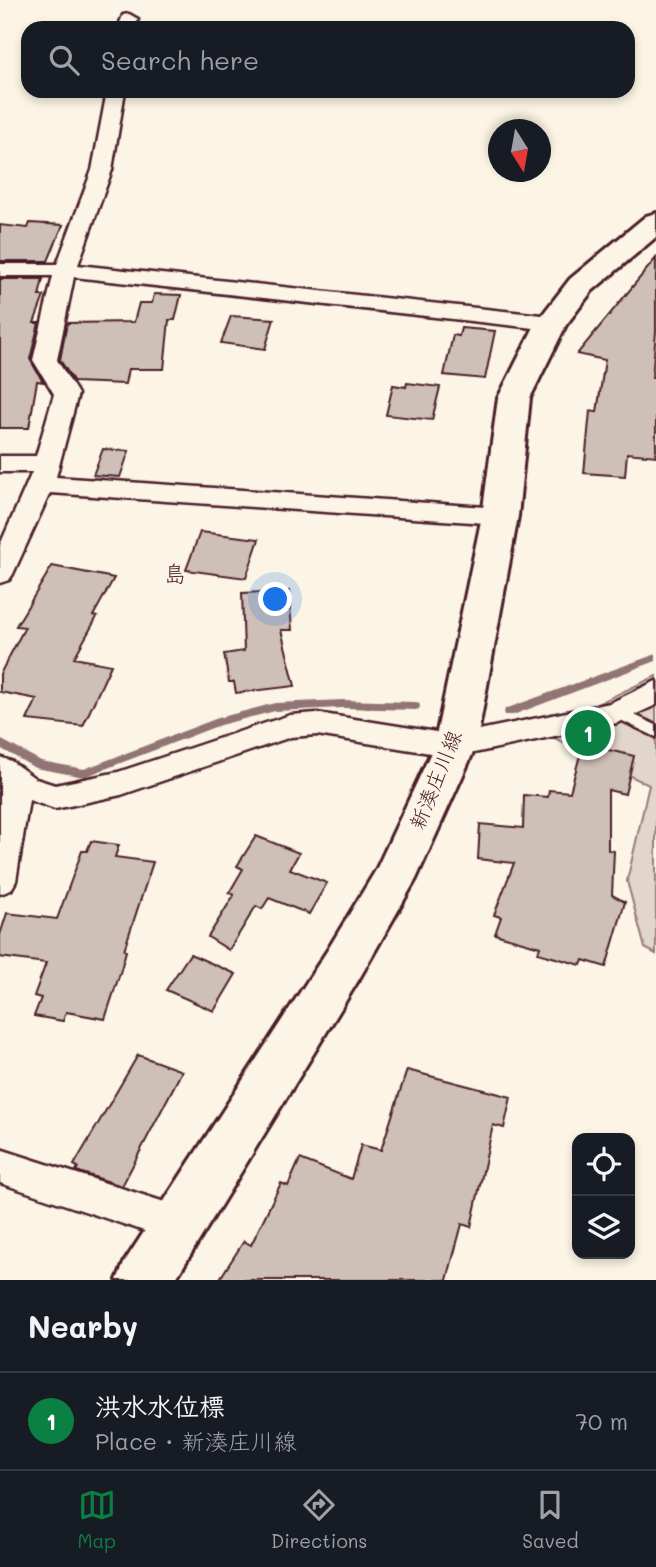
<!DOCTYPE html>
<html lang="en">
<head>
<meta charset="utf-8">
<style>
	body { margin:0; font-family:Mali,"Klee One",sans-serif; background:#20242c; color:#f1f3f6 }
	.controls { position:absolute; right:21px; bottom:21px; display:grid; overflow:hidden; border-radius:14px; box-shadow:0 4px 10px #0003 }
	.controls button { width:63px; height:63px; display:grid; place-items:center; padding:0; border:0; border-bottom:2px solid #363941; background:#171b24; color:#f1f3f6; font:35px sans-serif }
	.compass { position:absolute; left:488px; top:119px; width:63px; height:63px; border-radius:50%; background:#171b24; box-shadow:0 4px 10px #0003; rotate:169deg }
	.you { position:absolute; left:276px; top:600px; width:24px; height:24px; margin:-18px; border:5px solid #fff; border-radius:50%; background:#1a73e8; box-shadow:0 0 0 10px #1a73e833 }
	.badge { display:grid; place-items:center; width:46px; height:46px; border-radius:50%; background:#0b8043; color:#fff; font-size:23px; font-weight:700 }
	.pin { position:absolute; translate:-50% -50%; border:4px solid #fff; box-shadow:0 2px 7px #0006 }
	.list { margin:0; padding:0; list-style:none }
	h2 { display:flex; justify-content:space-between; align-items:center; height:91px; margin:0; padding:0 28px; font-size:30px }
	h2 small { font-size:23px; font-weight:400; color:#9ea1a6 }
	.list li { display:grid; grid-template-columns:46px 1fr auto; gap:21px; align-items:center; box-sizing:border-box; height:98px; padding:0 28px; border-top:2px solid #363941 }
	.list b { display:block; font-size:26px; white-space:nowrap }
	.list p { margin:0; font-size:23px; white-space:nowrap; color:#9ea1a6 }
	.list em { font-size:23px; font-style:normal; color:#9ea1a6 }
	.icon { flex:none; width:38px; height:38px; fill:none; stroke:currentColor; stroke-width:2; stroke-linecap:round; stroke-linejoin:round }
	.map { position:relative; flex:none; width:656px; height:1280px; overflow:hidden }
	.search { position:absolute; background:#171b24; box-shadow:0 4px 10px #0003; left:21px; right:21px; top:21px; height:77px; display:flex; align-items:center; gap:18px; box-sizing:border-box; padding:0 24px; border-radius:21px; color:#9ea1a6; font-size:26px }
	.sheet { height:189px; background:#171b24 }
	nav { display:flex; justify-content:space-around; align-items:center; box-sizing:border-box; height:98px; border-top:2px solid #363941; background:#171b24; font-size:19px; color:#9ea1a6 }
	nav a { display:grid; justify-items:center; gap:4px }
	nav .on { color:#0b8043 }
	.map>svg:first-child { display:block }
	.green { fill:#e2d5ca; stroke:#967a7a; stroke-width:2 }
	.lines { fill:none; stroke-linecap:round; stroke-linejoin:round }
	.stream { fill:#917474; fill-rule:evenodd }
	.building { fill:#cfc0b7; stroke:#4a1f2b; stroke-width:2 }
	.service-casing { stroke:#4a1f2b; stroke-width:5 }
	.minor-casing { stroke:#4a1f2b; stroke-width:5 }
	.primary-casing { stroke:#4a1f2b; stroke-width:6 }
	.service { fill:#fcf5e5; fill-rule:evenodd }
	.minor { fill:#fcf5e5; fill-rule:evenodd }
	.primary { fill:#fcf5e5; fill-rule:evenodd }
	.labels { text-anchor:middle; stroke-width:5; stroke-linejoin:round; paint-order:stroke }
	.street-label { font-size:21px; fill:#4a1f2b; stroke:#fcf5e5 }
	.neighbourhood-label { font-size:23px; fill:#4a1f2b; stroke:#fcf5e5 }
</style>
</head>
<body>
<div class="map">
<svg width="656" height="1280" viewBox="0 0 656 1280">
	<rect width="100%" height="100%" fill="#fcf5e5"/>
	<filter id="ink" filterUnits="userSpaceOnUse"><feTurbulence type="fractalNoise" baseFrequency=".0143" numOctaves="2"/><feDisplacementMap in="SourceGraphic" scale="14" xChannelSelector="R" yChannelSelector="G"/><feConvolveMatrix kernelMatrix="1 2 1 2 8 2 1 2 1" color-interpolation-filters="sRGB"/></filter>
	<g filter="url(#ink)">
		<!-- green -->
		<path class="green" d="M656,676V954L645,948L627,881L649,785L540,731Z"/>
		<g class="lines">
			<!-- stream -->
			<g class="stream">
				<path d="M656,654V661L513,715H505L504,712L505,709Z"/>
				<path d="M343,700L415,702L419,703L420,706L419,709L415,710L343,708L275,711L220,725L84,777L35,768L0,748V739L41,761L84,769L218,718L275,703Z"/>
			</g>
		</g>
		<!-- building -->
		<g class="building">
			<path d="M30,223L63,225L48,261H0V225L28,228Z"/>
			<path d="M656,258V332L652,378H656V456L627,453L625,476L584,473L590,411L597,412L605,360L577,354Z"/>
			<path d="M0,279H43L39,296H44L34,323H39L30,359L43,382L37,381L29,428H0Z"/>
			<path d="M154,294L181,295L175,320H169L164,369H128L125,384L74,382L60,360L67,323L134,322L139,303H152Z"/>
			<path d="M231,316L274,319L265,349L221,343Z"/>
			<path d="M461,328L495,331L485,379L444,375L453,335L459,336Z"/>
			<path d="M407,383L440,387L432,420L386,415L393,385L406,387Z"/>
			<path d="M103,449L129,451L120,477L93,475Z"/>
			<path d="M200,532L259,539L246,578L186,570Z"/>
			<path d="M52,566L114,578L93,616L97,617L74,658L111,665L83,726L27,720L37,699L0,692V674L25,627L16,626Z"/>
			<path d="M289,591L292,630H281L295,686L236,693L234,682H229L224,654L244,651L242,593Z"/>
			<path d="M583,744L634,756L625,794L608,790V850L614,851L612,895L625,902L606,967L583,960L581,965L538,953L540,947L495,934L501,917L494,915L514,863L478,859L480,824L523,828L524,795L548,797L549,790L570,792Z"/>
			<path d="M256,836L299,853L290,869L327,883L309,914L269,898L262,909L256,906L229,950L208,937L234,895L229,893L243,869L237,866Z"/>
			<path d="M91,841L119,845L115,857L153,862L124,950L126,951L120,973L105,1019L66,1012L63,1021L34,1016L41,998L34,996L46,963L0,957V935L7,913L57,919L82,851H87Z"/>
			<path d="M190,954L236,974L214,1011L166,990Z"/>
			<path d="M138,1055L182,1071L122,1186L76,1171L78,1167L74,1165Z"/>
			<path d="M407,1070L511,1097L504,1128L493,1125L471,1227L462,1224L447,1280H219L244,1241L251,1245L281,1183L288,1186L300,1159L351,1179L361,1145L381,1150Z"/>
		</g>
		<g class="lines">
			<defs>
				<path id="service" d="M617,707L656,725V737L612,716L610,712L612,708Z"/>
				<g id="minor">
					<path d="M129,14L138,19L136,28H118L123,15Z"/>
					<path d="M107,91H125L112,170L78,265L551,316L559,318L562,323L559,328L551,330L74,277L57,360L78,394L56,477L500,508L509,510L513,516L509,522L500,524L50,493L13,574L9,580L0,583V545L32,472H0V456H36L54,394L33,360L53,276H0V264H57L92,170Z"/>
					<path d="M656,681V705L617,723L455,757L317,735L291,737L121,795L55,809L29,800L16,881L11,890L0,894V757L11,761L36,779L55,785L118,772L290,715L317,713L455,735L610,703Z"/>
					<path d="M0,1149L180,1207L193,1212L199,1225L193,1238L180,1243L0,1183Z"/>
				</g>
				<path id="primary" d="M656,213V237L592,291L566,325L530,398L518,516L476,746L416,879L359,979L175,1280H117L125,1261L327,951L376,870L434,746L482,516L498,398L536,323L570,279L646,216Z"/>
			</defs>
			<!-- service casing -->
			<use href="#service" class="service-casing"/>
			<!-- minor casing -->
			<use href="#minor" class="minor-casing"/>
			<!-- primary casing -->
			<use href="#primary" class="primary-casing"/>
			<!-- service -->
			<use href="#service" class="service"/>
			<!-- minor -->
			<use href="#minor" class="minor"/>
			<!-- primary -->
			<use href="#primary" class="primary"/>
		</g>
	</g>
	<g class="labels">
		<!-- street labels -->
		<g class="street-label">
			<text transform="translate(436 780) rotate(-68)" y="7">新湊庄川線</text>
		</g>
		<!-- neighbourhood labels -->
		<g class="neighbourhood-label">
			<text x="175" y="582">島</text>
		</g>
	</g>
</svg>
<div class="controls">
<button><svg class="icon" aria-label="locate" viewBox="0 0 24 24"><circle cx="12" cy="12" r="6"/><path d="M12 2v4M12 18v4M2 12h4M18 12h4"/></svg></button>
<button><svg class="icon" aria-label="layers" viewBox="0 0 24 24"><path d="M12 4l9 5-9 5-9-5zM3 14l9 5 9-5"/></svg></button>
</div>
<svg class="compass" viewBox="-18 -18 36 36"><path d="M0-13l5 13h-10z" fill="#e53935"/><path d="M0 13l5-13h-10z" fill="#9ea1a6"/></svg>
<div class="you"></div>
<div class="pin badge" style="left:588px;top:733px">1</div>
<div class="search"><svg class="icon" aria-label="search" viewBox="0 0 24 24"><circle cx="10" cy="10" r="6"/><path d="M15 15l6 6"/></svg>Search here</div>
</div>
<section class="sheet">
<h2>Nearby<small></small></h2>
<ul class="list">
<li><span class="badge">1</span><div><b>洪水水位標</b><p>Place · 新湊庄川線</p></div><em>70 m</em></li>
</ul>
</section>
<nav>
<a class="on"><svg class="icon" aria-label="map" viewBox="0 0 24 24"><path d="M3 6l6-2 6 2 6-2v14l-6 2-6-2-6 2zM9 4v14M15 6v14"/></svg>Map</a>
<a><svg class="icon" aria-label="directions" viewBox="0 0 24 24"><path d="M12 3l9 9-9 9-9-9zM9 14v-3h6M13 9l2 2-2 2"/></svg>Directions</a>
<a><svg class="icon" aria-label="saved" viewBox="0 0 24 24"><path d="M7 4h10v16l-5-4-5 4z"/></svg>Saved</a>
</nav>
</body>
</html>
